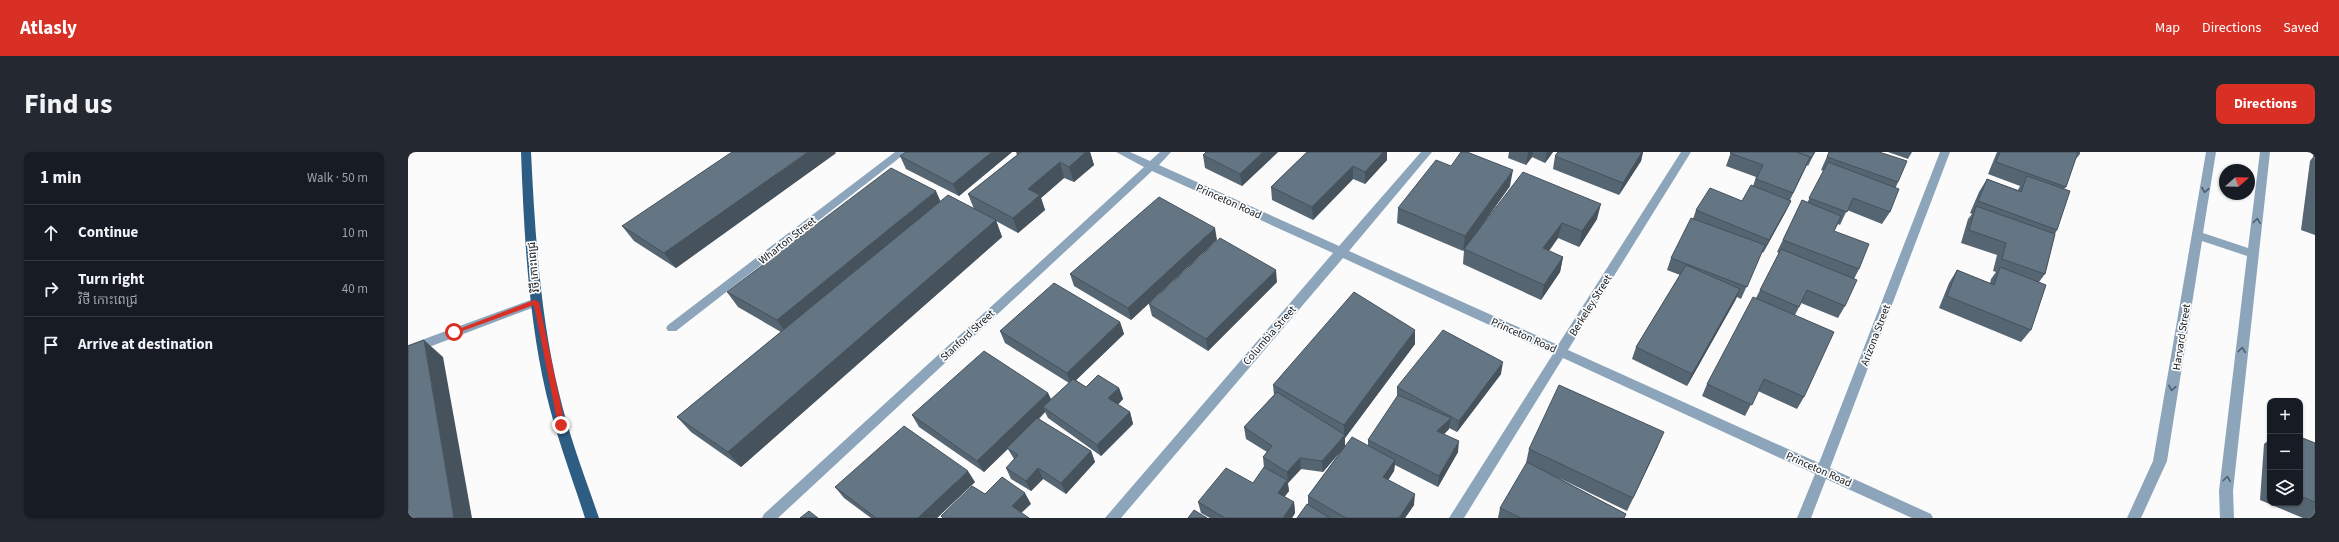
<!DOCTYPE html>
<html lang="en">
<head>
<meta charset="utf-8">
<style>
	body { margin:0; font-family:"Source Sans 3","Noto Sans Khmer",sans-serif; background:#242831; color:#f1f3f6 }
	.controls { position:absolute; right:12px; bottom:12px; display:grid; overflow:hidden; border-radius:8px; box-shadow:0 1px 3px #0004 }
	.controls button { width:36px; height:36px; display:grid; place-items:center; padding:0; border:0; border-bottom:1px solid #363941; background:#171b24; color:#f1f3f6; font:20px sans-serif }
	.compass { position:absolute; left:1811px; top:12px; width:36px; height:36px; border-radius:50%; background:#171b24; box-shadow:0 1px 3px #0004; rotate:70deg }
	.stop { position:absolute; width:12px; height:12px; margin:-9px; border:3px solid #d93025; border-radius:50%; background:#fff }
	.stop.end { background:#d93025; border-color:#fff; box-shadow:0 1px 4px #0008 }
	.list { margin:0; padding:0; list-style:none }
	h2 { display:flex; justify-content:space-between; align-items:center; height:52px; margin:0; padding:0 16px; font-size:17px }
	h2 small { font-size:13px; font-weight:400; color:#9ea1a6 }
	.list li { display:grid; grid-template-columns:26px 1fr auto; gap:12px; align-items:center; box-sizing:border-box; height:56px; padding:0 16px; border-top:1px solid #363941 }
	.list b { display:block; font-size:15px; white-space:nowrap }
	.list p { margin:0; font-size:13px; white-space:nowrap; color:#9ea1a6 }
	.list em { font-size:13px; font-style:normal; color:#9ea1a6 }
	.icon { flex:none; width:22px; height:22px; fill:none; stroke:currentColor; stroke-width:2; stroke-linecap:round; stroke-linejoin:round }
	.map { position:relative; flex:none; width:1907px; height:366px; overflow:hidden; border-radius:8px }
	header { display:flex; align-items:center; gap:24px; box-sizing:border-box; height:56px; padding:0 20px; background:#d93025; color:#fff }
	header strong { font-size:19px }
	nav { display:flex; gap:22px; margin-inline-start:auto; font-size:14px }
	.intro { display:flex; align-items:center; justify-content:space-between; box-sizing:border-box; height:96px; padding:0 24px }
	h1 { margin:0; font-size:28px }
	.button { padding:10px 18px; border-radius:8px; background:#d93025; color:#fff; font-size:14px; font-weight:700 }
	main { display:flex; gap:24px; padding:0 24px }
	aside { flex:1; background:#171b24; border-radius:8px; box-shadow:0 1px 3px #0004 }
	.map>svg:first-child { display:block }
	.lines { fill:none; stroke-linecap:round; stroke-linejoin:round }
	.minor { fill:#8ca5bb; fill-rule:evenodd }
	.major { fill:#2e5d83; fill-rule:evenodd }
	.wall { fill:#566572 }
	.shaded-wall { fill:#46525c }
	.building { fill:#647584; stroke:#46525c }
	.oneway { stroke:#4e5e6c }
	.route { fill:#d93025 }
	.labels { text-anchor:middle; stroke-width:3.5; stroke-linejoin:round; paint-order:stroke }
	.street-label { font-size:11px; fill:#11181e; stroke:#fbfbfb }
</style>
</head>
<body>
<header>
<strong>Atlasly</strong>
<nav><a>Map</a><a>Directions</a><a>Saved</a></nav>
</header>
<div class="intro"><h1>Find us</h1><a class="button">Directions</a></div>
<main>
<aside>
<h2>1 min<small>Walk · 50 m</small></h2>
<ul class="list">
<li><svg class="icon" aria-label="ahead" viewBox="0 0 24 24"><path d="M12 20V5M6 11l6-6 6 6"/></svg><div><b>Continue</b></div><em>10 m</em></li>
<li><svg class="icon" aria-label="right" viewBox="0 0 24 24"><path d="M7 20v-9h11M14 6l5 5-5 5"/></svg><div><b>Turn right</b><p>វិថី កោះពេជ្រ</p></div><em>40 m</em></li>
<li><svg class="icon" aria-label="arrive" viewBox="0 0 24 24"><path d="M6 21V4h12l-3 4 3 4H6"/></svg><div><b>Arrive at destination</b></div></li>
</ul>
</aside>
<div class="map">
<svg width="1907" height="366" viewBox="0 0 1907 366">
	<rect width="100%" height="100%" fill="#fbfbfb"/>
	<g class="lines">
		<!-- minor -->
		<g class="minor">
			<path d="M487,0H499L268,179H260L258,176L260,173Z"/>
			<path d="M708,0H722L742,9L752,0H763L751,13L931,94L1013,0H1024L941,99L1150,193L1273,0H1283L1160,198L1411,311L1532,0H1542L1422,316L1523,362L1525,366H1504L1418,327L1403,366H1389L1407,322L1155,206L1056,366H1041L1145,202L935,106L713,366H697L925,101L744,19L370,366H354L356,362L736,15Z"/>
			<path d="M1798,0H1808L1795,81L1840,96L1852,0H1862L1825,339L1826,366H1812L1811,339L1839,104L1794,89L1759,309L1733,366H1719L1745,309Z"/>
			<path d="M128,146L132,147L134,150L132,153L0,203V193Z"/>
		</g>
		<!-- major -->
		<path class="major" d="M113,0H123C127,81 132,163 151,241C161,284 177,325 191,366H177C164,325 148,284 138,241C120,162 116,81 113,0Z"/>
	</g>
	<!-- wall -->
	<g class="wall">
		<path d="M604,0L551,44L498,17L492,4Z"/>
		<path d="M608,0H682L686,13L666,30L656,26L633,46L637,58L610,81L588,69L594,85L333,315L283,280L269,265L373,180L330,155L319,140L533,49L566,57L560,42L609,3Z"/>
		<path d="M870,0L834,34L797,16L795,3Z"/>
		<path d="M899,0L979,8L957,32L945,27L905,68L864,48L863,35Z"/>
		<path d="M1101,0H1145L1137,11L1124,5L1118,13L1100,6Z"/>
		<path d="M1150,0H1235L1233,9L1211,43L1145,17L1147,4Z"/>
		<path d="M1323,0H1407L1400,14L1399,13L1382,48L1383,49L1377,61L1355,101L1354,100L1333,147L1329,145L1279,234L1224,207L1228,195L1272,123L1259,118L1263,106L1285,67L1288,58L1334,49L1345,34L1348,25L1318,14Z"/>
		<path d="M1421,0L1490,30L1488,35L1482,60L1474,72L1439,58L1432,73L1430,72L1426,79L1451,117L1446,127L1437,154L1430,166L1393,151L1387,163L1396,245L1389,257L1350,239L1337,264L1294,244L1299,232L1348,146L1371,101L1369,100L1394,48L1399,51L1416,19L1413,18Z"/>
		<path d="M1480,0H1504L1500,7Z"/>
		<path d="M1589,0H1672V2L1667,8L1658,35L1656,37L1649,78L1647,82L1637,122L1631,130L1623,178L1613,190L1531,156L1541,131L1549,118L1582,131L1583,127L1588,120L1585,119L1589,103L1553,91L1560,67L1564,62L1562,61L1571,40L1579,27L1610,38L1612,34L1580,22Z"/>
		<path d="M1906,0H1907V83L1893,78L1902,9L1905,5Z"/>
		<path d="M428,1L268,116L226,89L214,74Z"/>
		<path d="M1043,14L1102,34L1070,79L1189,67L1171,95L1150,86L1141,99L1155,105L1152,120L1133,148L1055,112L1056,98L1055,99L989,71L990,56Z"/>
		<path d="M809,88L723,168L666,134L662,122Z"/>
		<path d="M869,130L800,199L744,164L741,152Z"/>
		<path d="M712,170L716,182L668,228L678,235L711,236L715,247L710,253L722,260L725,272L693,304L640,266L637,260L631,267L683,299L687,310L658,342L635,327L623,339L603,327L598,316L606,307L600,297L576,320L511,275L504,263L640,241L643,247L661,231L597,191L592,179Z"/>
		<path d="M1007,192L937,286V294H960V288L989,245V235L1093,222L1049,280L1041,276V277L1036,282L1050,300L1030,335L987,313L986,319L980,328L1006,353L997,366H889L900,353V344L932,300L915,320L893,317L880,331L881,339L876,345L886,350L887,361L884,366H802L793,361L790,350L845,331L856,316L855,305L859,300L838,287L836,275L866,243L865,233Z"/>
		<path d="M1892,285L1907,291V366H1895L1852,348L1856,292L1862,287V351H1892Z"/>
		<path d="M1250,294L1219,359L1149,325L1218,362L1216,366H1090L1092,356L1119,311H1118L1121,297Z"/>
		<path d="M567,330L529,366H463L436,346L427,335Z"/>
	</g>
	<!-- shaded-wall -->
	<g class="shaded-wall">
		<path d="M400,0H427L428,1L268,116L256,101Z"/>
		<path d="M584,0H604L551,44L545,32Z"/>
		<path d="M678,0H682L686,13L666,30L661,15Z"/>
		<path d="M855,0H870L834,34L832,22Z"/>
		<path d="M975,0H979V8L957,32V20Z"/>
		<path d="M1120,0H1125L1124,5L1118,13Z"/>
		<path d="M1139,0H1145L1137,11Z"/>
		<path d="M1232,0H1235L1233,9L1211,43L1215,31Z"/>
		<path d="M652,10L656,26L633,46L637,58L610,81L605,66L620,37Z"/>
		<path d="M945,14V27L905,68L904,55Z"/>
		<path d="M1105,18L1102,34L1057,97H1056L1055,99L1057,84Z"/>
		<path d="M528,39L535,55L379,183L369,168Z"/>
		<path d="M1383,49L1377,61L1355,101L1361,88Z"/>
		<path d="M1193,52L1189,67L1171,95L1174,79Z"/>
		<path d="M588,68L594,85L333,315L320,300Z"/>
		<path d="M1154,71L1150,86L1132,111L1135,96Z"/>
		<path d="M807,76L809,88L723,168L720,156Z"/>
		<path d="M1155,105L1152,120L1133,148L1136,133Z"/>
		<path d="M868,118L869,130L800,199L798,187Z"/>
		<path d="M1332,137L1327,149L1279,234L1284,222Z"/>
		<path d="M712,170L716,182L663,233L659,221Z"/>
		<path d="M1007,178V192L937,286V294L915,320L914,309L936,284V273Z"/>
		<path d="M16,188L35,205L64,366H46Z"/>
		<path d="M1095,210L1093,222L1049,280L1051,269Z"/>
		<path d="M711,236L715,247L704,258L700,246Z"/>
		<path d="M640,241L645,253L635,255L637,260L576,320L569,309Z"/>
		<path d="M722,260L725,272L693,304L689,293Z"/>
		<path d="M1043,266L1041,277L1028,290L1029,279Z"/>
		<path d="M1256,280L1250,294L1219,359L1225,346Z"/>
		<path d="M1051,289L1050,300L1030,335L1031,324Z"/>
		<path d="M683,299L687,310L658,342L653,331Z"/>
		<path d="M892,306L893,317L880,331L879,320Z"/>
		<path d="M987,308L986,319L975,336V325Z"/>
		<path d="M630,316L635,327L623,339L618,329Z"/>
		<path d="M560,319L567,330L529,366H510Z"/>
		<path d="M879,328L881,339L871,352L870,341Z"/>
		<path d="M617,341L623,352L609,365L604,354Z"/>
		<path d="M1007,342L1006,353L997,366H991Z"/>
		<path d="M886,350L887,361L884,366H875Z"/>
	</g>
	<!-- building -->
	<g class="building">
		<path d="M324,0H400L256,101L214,74Z"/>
		<path d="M498,0H584L545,32L492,4Z"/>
		<path d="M613,0H678L661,15L652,10L620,37L632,43L605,66L560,42Z"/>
		<path d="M798,0H855L832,22L795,3Z"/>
		<path d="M899,0H975L957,20L945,14L904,55L863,35Z"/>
		<path d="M1053,0H1059L1105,18L1057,84L990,56L1028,8L1043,14Z"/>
		<path d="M1150,0H1234L1215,31L1147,4Z"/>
		<path d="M1323,0H1389L1402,5L1385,41L1348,27L1355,13L1322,1Z"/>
		<path d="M1389,0H1407L1403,6H1402V5Z"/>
		<path d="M1421,0H1471L1499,9L1490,30L1419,5Z"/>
		<path d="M1592,0H1670L1658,35L1588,10Z"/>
		<path d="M1420,10L1491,37L1482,60L1445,46L1439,60L1401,46Z"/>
		<path d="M483,16L528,39L369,168L319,140Z"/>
		<path d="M1115,20L1193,52L1174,79L1154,71L1135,96L1155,105L1136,133L1056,97Z"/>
		<path d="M1619,24L1662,39L1649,78L1570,49L1579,27L1613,40Z"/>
		<path d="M1343,33L1383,49L1361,88L1288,58L1302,36L1334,49Z"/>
		<path d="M540,43L588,68L320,300L269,265Z"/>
		<path d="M751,45L807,76L720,156L662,122Z"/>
		<path d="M1394,48L1433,64L1426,79L1461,92L1451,117L1375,88Z"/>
		<path d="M1568,54L1647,82L1637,122L1594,107L1598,91L1561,78Z"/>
		<path d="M1283,66L1357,93L1339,135L1263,106Z"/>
		<path d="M812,86L868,118L798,187L741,152Z"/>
		<path d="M1373,97L1449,128L1437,154L1399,138L1391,155L1352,138Z"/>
		<path d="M1278,113L1332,137L1284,222L1228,195Z"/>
		<path d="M1592,115L1638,133L1623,178L1539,144L1549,118L1586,133Z"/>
		<path d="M646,131L712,170L659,221L592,179Z"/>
		<path d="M946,140L1007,178L936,273L865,233Z"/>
		<path d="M1345,145L1426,180L1396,245L1356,227L1344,253L1299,232Z"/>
		<path d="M1035,178L1095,210L1051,269L989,235Z"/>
		<path d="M16,188L46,366H0V194Z"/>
		<path d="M576,199L640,241L569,309L504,263Z"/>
		<path d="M690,223L711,236L700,246L722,260L689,293L635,255L665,227L678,235Z"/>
		<path d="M1151,233L1256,280L1225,346L1121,297Z"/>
		<path d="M869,240L937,283L914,309L892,306L879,320L855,305L864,294L836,275Z"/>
		<path d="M990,243L1043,266L1029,279L1051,289L1031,324L960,288Z"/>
		<path d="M629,266L683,299L653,331L630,316L618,329L598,316L610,303L599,296Z"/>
		<path d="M496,274L560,319L510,366H468L427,335Z"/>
		<path d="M944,285L987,308L975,325L1007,342L991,366H938L900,344Z"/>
		<path d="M1892,285L1907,291V350L1892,344Z"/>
		<path d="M1119,310L1218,362L1216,366H1113L1092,356Z"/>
		<path d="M856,315L879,328L870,341L886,350L875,366H817L790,350L818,316L845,331Z"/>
		<path d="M594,325L617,341L604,354L621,366H535L533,364L564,334L577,342Z"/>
		<path d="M899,352L922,366H889Z"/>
		<path d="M786,358L799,366H780Z"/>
		<path d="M401,359L410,366H392Z"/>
	</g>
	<!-- one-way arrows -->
	<defs><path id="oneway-chevron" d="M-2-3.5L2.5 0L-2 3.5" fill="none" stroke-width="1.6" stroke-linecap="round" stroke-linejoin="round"/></defs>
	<g class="oneway">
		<use href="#oneway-chevron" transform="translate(1797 38) rotate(99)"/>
		<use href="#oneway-chevron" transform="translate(1849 69) rotate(-83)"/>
		<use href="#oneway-chevron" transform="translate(1834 198) rotate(-83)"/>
		<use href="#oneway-chevron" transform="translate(1764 236) rotate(99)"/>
		<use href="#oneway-chevron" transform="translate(1819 327) rotate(-83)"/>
	</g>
	<!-- route -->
	<path class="route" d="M126,148L131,150L157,273L153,276L150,273L126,153L46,182L43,180Z"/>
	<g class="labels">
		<!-- street labels -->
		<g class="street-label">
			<text transform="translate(821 49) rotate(24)" y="4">Princeton Road</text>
			<text transform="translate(379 88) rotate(-38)" y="4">Wharton Street</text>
			<text transform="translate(125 115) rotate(-95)" y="4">វិថី កោះពេជ្រ</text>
			<text transform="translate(1182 153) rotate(-58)" y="4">Berkeley Street</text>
			<text transform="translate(559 183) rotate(-43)" y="4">Stanford Street</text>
			<text transform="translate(861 183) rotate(-49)" y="4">Columbia Street</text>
			<text transform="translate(1116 183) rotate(24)" y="4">Princeton Road</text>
			<text transform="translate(1467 183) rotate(-69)" y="4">Arizona Street</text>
			<text transform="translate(1773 185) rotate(-81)" y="4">Harvard Street</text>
			<text transform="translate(1411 317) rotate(24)" y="4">Princeton Road</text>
		</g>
	</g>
</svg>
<div class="controls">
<button>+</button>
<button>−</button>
<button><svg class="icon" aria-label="layers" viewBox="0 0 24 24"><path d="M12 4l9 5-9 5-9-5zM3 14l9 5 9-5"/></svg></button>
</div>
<svg class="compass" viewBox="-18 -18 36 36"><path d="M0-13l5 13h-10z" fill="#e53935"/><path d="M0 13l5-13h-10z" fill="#9ea1a6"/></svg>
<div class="stop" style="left:46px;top:180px"></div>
<div class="stop end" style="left:153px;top:273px"></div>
</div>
</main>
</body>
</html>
